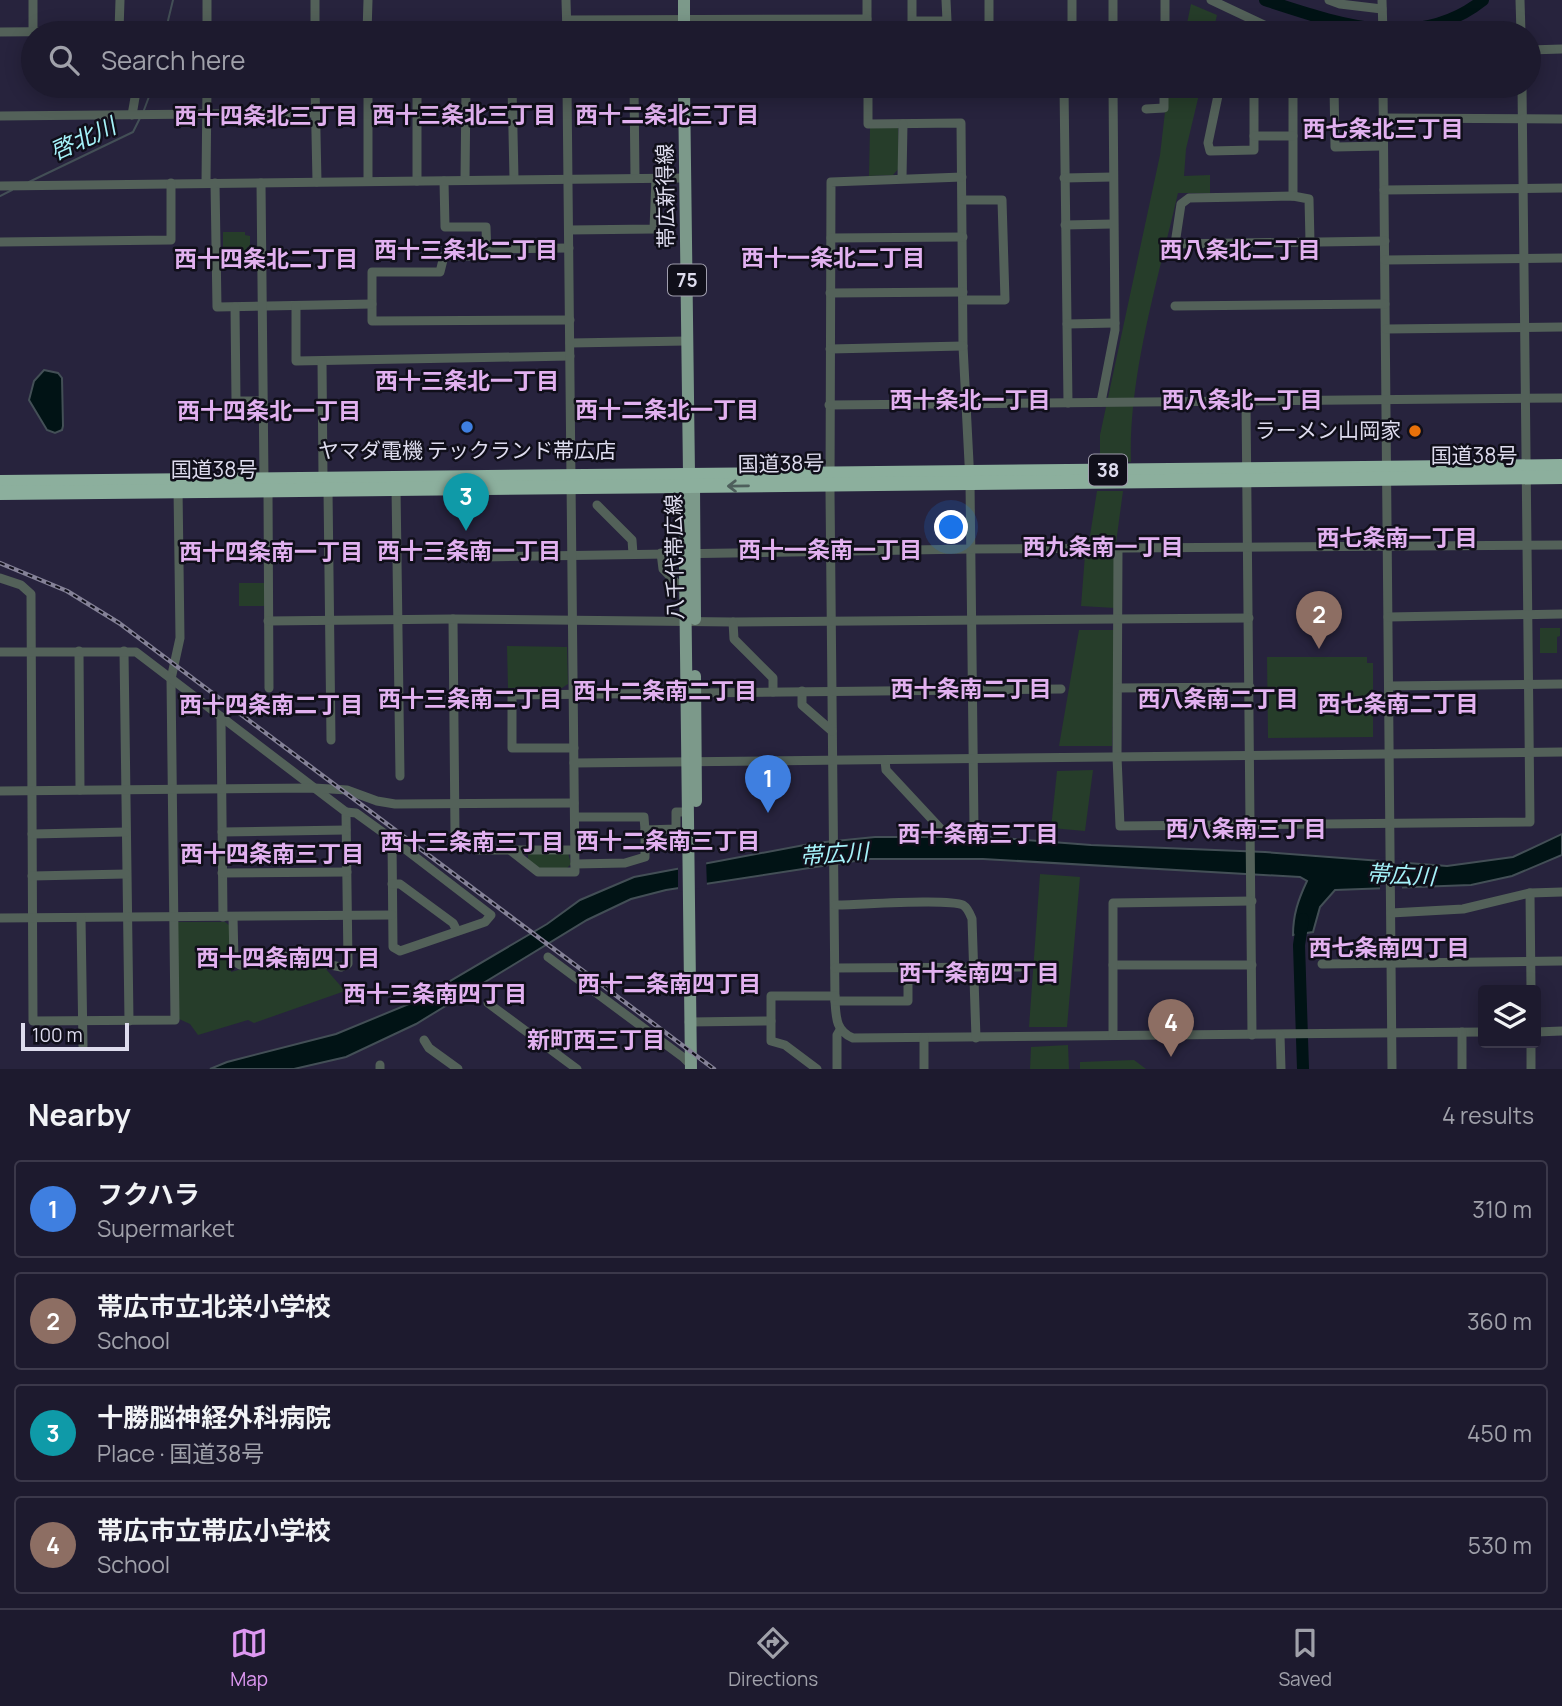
<!DOCTYPE html>
<html lang="en">
<head>
<meta charset="utf-8">
<style>
	body { margin:0; font-family:Manrope,"Noto Sans JP",sans-serif; background:#2a273a; color:#f1f3f6 }
	.controls { position:absolute; right:21px; bottom:21px; display:grid; overflow:hidden; border-radius:7px; box-shadow:0 4px 18px #0003 }
	.controls button { width:63px; height:63px; display:grid; place-items:center; padding:0; border:0; border-bottom:2px solid #3b384a; background:#1d1a2e; color:#f1f3f6; font:35px sans-serif }
	.scale { position:absolute; left:21px; bottom:18px; width:108px; box-sizing:border-box; padding-left:7px; border:4px solid #dedcee; border-top:0; font-size:19px; line-height:24px; white-space:nowrap; color:#dedcee; -webkit-text-stroke:5px #100f1a; paint-order:stroke }
	.you { position:absolute; left:952px; top:528px; width:24px; height:24px; margin:-18px; border:5px solid #fff; border-radius:50%; background:#1a73e8; box-shadow:0 0 0 10px #1a73e833 }
	.badge { display:grid; place-items:center; width:46px; height:46px; border-radius:50%; background:#de98f2; color:#fff; font-size:23px; font-weight:700 }
	.pin { position:absolute; translate:-50% -58px; filter:drop-shadow(0 2px 4px #0008) }
	.pin::after { content:''; position:absolute; top:37px; width:24px; height:21px; background:inherit; clip-path:polygon(0 0,100% 0,50% 100%) }
	.list { margin:0; padding:0; list-style:none }
	h2 { display:flex; justify-content:space-between; align-items:center; height:91px; margin:0; padding:0 28px; font-size:30px }
	h2 small { font-size:23px; font-weight:400; color:#a0a1aa }
	.list li { display:grid; grid-template-columns:46px 1fr auto; gap:21px; align-items:center; box-sizing:border-box; height:98px; margin:0 14px 14px; padding:0 14px; border:2px solid #3b384a; border-radius:7px }
	.list b { display:block; font-size:26px; white-space:nowrap }
	.list p { margin:0; font-size:23px; white-space:nowrap; color:#a0a1aa }
	.list em { font-size:23px; font-style:normal; color:#a0a1aa }
	.icon { flex:none; width:38px; height:38px; fill:none; stroke:currentColor; stroke-width:2; stroke-linecap:round; stroke-linejoin:round }
	.map { position:relative; flex:none; width:1562px; height:1069px; overflow:hidden }
	.search { position:absolute; background:#1d1a2e; box-shadow:0 4px 18px #0003; left:21px; right:21px; top:21px; height:77px; display:flex; align-items:center; gap:18px; box-sizing:border-box; padding:0 24px; border-radius:38px; color:#a0a1aa; font-size:26px }
	.sheet { height:539px; background:#1d1a2e }
	nav { display:flex; justify-content:space-around; align-items:center; box-sizing:border-box; height:98px; border-top:2px solid #3b384a; background:#1d1a2e; font-size:19px; color:#a0a1aa }
	nav a { display:grid; justify-items:center; gap:4px }
	nav .on { color:#de98f2 }
	.map>svg:first-child { display:block }
	.green { fill:#263d2a }
	.water { fill:#011315; stroke:#434f56; stroke-width:2 }
	.pier { fill:#27233d }
	.lines { fill:none; stroke-linecap:round; stroke-linejoin:round }
	.stream { stroke:#434f56; stroke-width:2 }
	.river { stroke:#011315; stroke-width:12 }
	.minor { stroke:#536159; stroke-width:9 }
	.major { stroke:#7c998a; stroke-width:12 }
	.highway { stroke:#8caf9d; stroke-width:14 }
	.rail-casing { stroke:#848197; stroke-width:4.5 }
	.rail { stroke:#100f1a; stroke-width:2; stroke-dasharray:5; stroke-linecap:butt }
	.oneway { stroke:#4e5f5c }
	.shop-dot { fill:#3f7fe0; stroke:#100f1a; stroke-width:2.5 }
	.food-dot { fill:#e8710a; stroke:#100f1a; stroke-width:2.5 }
	.labels { text-anchor:middle; stroke-width:5; stroke-linejoin:round; paint-order:stroke }
	.shield { fill:#100f1a; stroke:#a09eae; stroke-width:2 }
	.shield-label { font-size:19px; font-weight:bold; fill:#dedcee }
	.street-label { font-size:21px; fill:#dedcee; stroke:#100f1a }
	.poi-label { font-size:21px; fill:#dedcee; stroke:#100f1a; text-anchor:end }
	.neighbourhood-label { font-size:23px; font-weight:bold; fill:#e2b1f0; stroke:#100f1a }
	.water-label { font-size:23px; font-style:italic; fill:#a5f2f9; stroke:#100f1a }
</style>
</head>
<body>
<div class="map">
<svg width="1562" height="1069" viewBox="0 0 1562 1069">
	<rect width="100%" height="100%" fill="#27233d"/>
	<!-- green -->
	<g class="green">
		<path d="M1191,4L1217,15L1213,33H1185Z"/>
		<path d="M1168,86H1201L1186,149L1184,176L1210,175V193H1178C1159,276 1128,376 1131,462L1100,460V435L1160,155Z"/>
		<path d="M898,127L899,168L893,175L869,176L870,128Z"/>
		<path d="M223,232H245V235L250,236V247H247V266L223,267Z"/>
		<path d="M1097,491H1123L1116,543L1089,542Z"/>
		<path d="M1085,555H1116L1115,608L1081,606Z"/>
		<rect x="239" y="583" width="25" height="23"/>
		<path d="M1540,628H1560V636L1557,637V653H1540Z"/>
		<path d="M1079,630H1115L1112,746H1059Z"/>
		<path d="M507,646L567,647L568,684L562,688H508Z"/>
		<path d="M1267,657H1367V663H1373V737L1268,738Z"/>
		<path d="M1093,770L1085,831L1051,828L1057,771Z"/>
		<path d="M568,853L571,864L567,868H538L528,860V854Z"/>
		<path d="M1040,874L1080,877L1067,1027H1029Z"/>
		<path d="M177,922H225L229,925L231,972L274,960L325,968L345,991L254,1023L248,1020L198,1035L190,1024L179,1019Z"/>
		<path d="M1068,1045L1069,1069H1030L1031,1047Z"/>
		<path d="M1134,1060L1146,1069H1080V1062Z"/>
	</g>
	<!-- water -->
	<g class="water">
		<path d="M44,370L58,373L62,378L63,426L62,430L55,433L47,430L29,400L34,381Z"/>
		<path d="M1562,834V855L1512,876L1471,885L1335,890L1320,907L1313,932L1293,935C1293,915 1298,900 1307,881L1300,877L983,859H868L666,890L631,899L587,920L416,1024L346,1057L294,1069H210L227,1062L336,1034L416,1001L547,924L580,900L634,877L815,843L875,837H988L1091,845L1265,852L1447,866L1513,857Z"/>
	</g>
	<!-- pier -->
	<g class="pier">
		<path d="M1380,857L1402,859V891L1380,890Z"/>
		<path d="M706,859L707,887L678,892V865Z"/>
	</g>
	<g class="lines">
		<!-- stream -->
		<g class="stream">
			<path d="M165,33L173,0"/>
			<path d="M144,110L153,86"/>
			<path d="M29,182L133,132L140,118"/>
			<path d="M0,196L12,190"/>
		</g>
		<!-- river -->
		<g class="river">
			<path d="M1265,0C1336,23 1417,53 1483,0"/>
			<path d="M1303,1069L1299,945L1303,919"/>
		</g>
		<!-- minor -->
		<g class="minor">
			<path d="M33,0V32"/>
			<path d="M207,0V33"/>
			<path d="M315,0V33"/>
			<path d="M566,0L567,33"/>
			<path d="M867,0V33"/>
			<path d="M912,0V21H947L946,0"/>
			<path d="M989,0V33"/>
			<path d="M1211,0L1281,33"/>
			<path d="M1329,0L1340,4L1382,9"/>
			<path d="M1382,0L1383,33"/>
			<path d="M1520,0L1521,33"/>
			<path d="M567,20L867,19"/>
			<path d="M0,32L119,31L120,0"/>
			<path d="M367,33L368,0"/>
			<path d="M1069,33L1072,27V0"/>
			<path d="M1113,33V0"/>
			<path d="M1165,33V0"/>
			<path d="M1254,33L1257,23"/>
			<path d="M1529,50L1562,49"/>
			<path d="M315,86L317,182"/>
			<path d="M368,86V181"/>
			<path d="M417,86V181"/>
			<path d="M512,86L514,179"/>
			<path d="M634,86L635,178"/>
			<path d="M828,86V93H868"/>
			<path d="M868,86V124L961,123L963,346L970,482L974,828"/>
			<path d="M1064,86L1068,403"/>
			<path d="M1220,86L1208,143L1210,151L1254,150V86"/>
			<path d="M1293,86V196"/>
			<path d="M1334,86L1335,147L1383,146"/>
			<path d="M1383,86L1392,1069"/>
			<path d="M1146,109L1164,108V86"/>
			<path d="M132,115L137,86"/>
			<path d="M0,116L315,113"/>
			<path d="M1383,118L1562,119"/>
			<path d="M1254,136H1293"/>
			<path d="M962,177L831,182L830,491L835,1001C836,1018 836,1031 853,1038L1483,1032"/>
			<path d="M902,178L903,124"/>
			<path d="M1064,178L1113,177"/>
			<path d="M465,180L466,86"/>
			<path d="M444,181L445,227H486L487,256H444L440,272H372V321L570,320"/>
			<path d="M206,183L207,86"/>
			<path d="M215,183L217,307L372,304"/>
			<path d="M261,183L264,479L268,491L269,688"/>
			<path d="M0,186L685,178"/>
			<path d="M1384,190L1562,188"/>
			<path d="M963,200H1002L1005,300H963"/>
			<path d="M1065,225L1113,224"/>
			<path d="M569,230L654,229L656,178"/>
			<path d="M831,238L963,237"/>
			<path d="M0,242L171,240V183"/>
			<path d="M1310,242L1309,199L1293,196L1189,198L1181,204L1175,244L1385,241"/>
			<path d="M487,249L569,248"/>
			<path d="M1385,260L1562,258"/>
			<path d="M830,293L963,292"/>
			<path d="M296,306V361L570,356"/>
			<path d="M1175,306L1385,304"/>
			<path d="M235,307L236,401H263"/>
			<path d="M1067,324L1115,323"/>
			<path d="M1386,329L1562,327"/>
			<path d="M570,343L687,341"/>
			<path d="M830,349L963,346"/>
			<path d="M322,361L323,478L328,490L331,740"/>
			<path d="M1246,401L1252,1035"/>
			<path d="M1101,402L1115,330L1113,86"/>
			<path d="M829,405L1562,398"/>
			<path d="M396,487L400,776"/>
			<path d="M597,505L632,540L633,554"/>
			<path d="M1118,549L1117,757L1120,826L1530,822L1522,86"/>
			<path d="M661,553L663,569L686,593"/>
			<path d="M483,557L970,549L1562,545"/>
			<path d="M0,578L21,585L31,594L33,1021L175,1020L171,679L180,638L178,488"/>
			<path d="M1388,617L1562,614"/>
			<path d="M453,619L455,834L477,850H575"/>
			<path d="M268,621L453,619L733,622L1249,618"/>
			<path d="M733,622L734,639L773,678V692"/>
			<path d="M79,651L80,790"/>
			<path d="M124,651L129,1021"/>
			<path d="M0,652H136L346,812L348,964L341,967L274,954L240,965L234,961L233,917"/>
			<path d="M1389,686L1562,684"/>
			<path d="M1118,688L1250,687"/>
			<path d="M802,691V705L832,731"/>
			<path d="M221,718L223,917"/>
			<path d="M574,748H512V695L1061,689"/>
			<path d="M885,760L886,770L940,828"/>
			<path d="M574,763L1562,752"/>
			<path d="M0,791L314,788L347,790L377,801L395,804L574,803"/>
			<path d="M346,812L356,813L392,839L491,915L485,922L400,951L393,947L392,839"/>
			<path d="M575,817H644L645,830L676,829V812H688"/>
			<path d="M222,832L346,830"/>
			<path d="M32,834L126,832"/>
			<path d="M510,850L538,872H575L567,86"/>
			<path d="M575,864L625,863L645,857V830"/>
			<path d="M222,873L347,872"/>
			<path d="M32,876L126,874"/>
			<path d="M392,884H400L453,923L457,931"/>
			<path d="M1530,893L1531,990"/>
			<path d="M835,905C857,905 948,898 963,905C968,908 970,914 972,919L976,1038"/>
			<path d="M1391,913L1463,909L1530,893L1562,892"/>
			<path d="M0,918L392,915"/>
			<path d="M81,918L83,1046"/>
			<path d="M548,957L684,1058L691,1065"/>
			<path d="M1322,964L1562,961"/>
			<path d="M1113,965H1252"/>
			<path d="M835,968L1020,967"/>
			<path d="M835,1001H908V967"/>
			<path d="M488,1003L577,1069"/>
			<path d="M689,1022L771,1021"/>
			<path d="M1462,1032V1069"/>
			<path d="M1536,1032L1562,1031"/>
			<path d="M1113,1035V903L1252,901"/>
			<path d="M1280,1035L1281,1069"/>
			<path d="M924,1038V1069"/>
			<path d="M424,1040L429,1048L458,1069"/>
			<path d="M1531,1043V1069"/>
			<path d="M380,1065V1069"/>
			<path d="M817,1069L785,1045L771,1041V996H835"/>
			<path d="M837,1069V1035L840,1030"/>
		</g>
		<!-- major -->
		<g class="major">
			<path d="M684,0V33"/>
			<path d="M684,86L689,474L684,486L691,1069"/>
			<path d="M690,477L694,486L695,619"/>
			<path d="M695,676L696,801"/>
		</g>
		<!-- highway -->
		<g class="highway">
			<path d="M0,482L1562,466"/>
			<path d="M0,493L1562,477"/>
		</g>
		<defs>
			<path id="rail" d="M0,563L67,591L119,623L714,1069"/>
		</defs>
		<!-- rail casing -->
		<use href="#rail" class="rail-casing"/>
		<!-- rail -->
		<use href="#rail" class="rail"/>
	</g>
	<!-- one-way arrows -->
	<defs><path id="oneway-shaft" d="M-6 0H5M1.5-3L5.5 0L1.5 3" fill="none" stroke-width="1.6" stroke-linecap="round" stroke-linejoin="round" transform="scale(1.75)"/></defs>
	<use class="oneway" href="#oneway-shaft" transform="translate(738 486) rotate(179)"/>
	<!-- markers -->
	<circle class="shop-dot" cx="467" cy="427" r="7"/>
	<circle class="food-dot" cx="1415" cy="431" r="7"/>
	<g class="labels">
		<!-- shield labels -->
		<g class="shield">
			<rect x="668" y="264.5" width="38" height="31" rx="5"/>
			<rect x="1089" y="454.5" width="38" height="31" rx="5"/>
		</g>
		<g class="shield-label">
			<text x="687" y="287">75</text>
			<text x="1108" y="477">38</text>
		</g>
		<!-- street labels -->
		<g class="street-label">
			<text transform="translate(666 196) rotate(-91)" y="7">帯広新得線</text>
			<text x="1474" y="463">国道38号</text>
			<text transform="translate(781 464) rotate(-1)" y="7">国道38号</text>
			<text x="214" y="477">国道38号</text>
			<text transform="translate(675 557) rotate(-91)" y="7">八千代帯広線</text>
		</g>
		<!-- poi labels -->
		<g class="poi-label">
			<text x="1401" y="438">ラーメン山岡家</text>
			<text x="467" y="458" text-anchor="middle">ヤマダ電機 テックランド帯広店</text>
		</g>
		<!-- neighbourhood labels -->
		<g class="neighbourhood-label">
			<text x="464" y="123">西十三条北三丁目</text>
			<text x="667" y="123">西十二条北三丁目</text>
			<text x="266" y="124">西十四条北三丁目</text>
			<text x="1383" y="137">西七条北三丁目</text>
			<text x="466" y="258">西十三条北二丁目</text>
			<text x="1240" y="258">西八条北二丁目</text>
			<text x="833" y="266">西十一条北二丁目</text>
			<text x="266" y="267">西十四条北二丁目</text>
			<text x="467" y="389">西十三条北一丁目</text>
			<text x="970" y="408">西十条北一丁目</text>
			<text x="1242" y="408">西八条北一丁目</text>
			<text x="667" y="418">西十二条北一丁目</text>
			<text x="269" y="419">西十四条北一丁目</text>
			<text x="1397" y="546">西七条南一丁目</text>
			<text x="1103" y="555">西九条南一丁目</text>
			<text x="830" y="558">西十一条南一丁目</text>
			<text x="469" y="559">西十三条南一丁目</text>
			<text x="271" y="560">西十四条南一丁目</text>
			<text x="971" y="697">西十条南二丁目</text>
			<text x="665" y="699">西十二条南二丁目</text>
			<text x="470" y="707">西十三条南二丁目</text>
			<text x="1218" y="707">西八条南二丁目</text>
			<text x="1398" y="712">西七条南二丁目</text>
			<text x="271" y="713">西十四条南二丁目</text>
			<text x="1246" y="837">西八条南三丁目</text>
			<text x="978" y="842">西十条南三丁目</text>
			<text x="668" y="849">西十二条南三丁目</text>
			<text x="472" y="850">西十三条南三丁目</text>
			<text x="272" y="862">西十四条南三丁目</text>
			<text x="1389" y="956">西七条南四丁目</text>
			<text x="288" y="966">西十四条南四丁目</text>
			<text x="979" y="981">西十条南四丁目</text>
			<text x="669" y="992">西十二条南四丁目</text>
			<text x="435" y="1002">西十三条南四丁目</text>
			<text x="596" y="1048">新町西三丁目</text>
		</g>
		<!-- water labels -->
		<g class="water-label">
			<text transform="translate(83 139) rotate(-25)" y="8">啓北川</text>
			<text transform="translate(834 854) rotate(-4)" y="8">帯広川</text>
			<text transform="translate(1401 875) rotate(3)" y="8">帯広川</text>
		</g>
	</g>
</svg>
<div class="controls">
<button><svg class="icon" aria-label="layers" viewBox="0 0 24 24"><path d="M12 4l9 5-9 5-9-5zM3 14l9 5 9-5"/></svg></button>
</div>
<div class="scale">100 m</div>
<div class="you"></div>
<div class="pin badge" style="left:768px;top:813px;background:#3f7fe0">1</div>
<div class="pin badge" style="left:1319px;top:649px;background:#8d6e63">2</div>
<div class="pin badge" style="left:466px;top:531px;background:#0f9aa8">3</div>
<div class="pin badge" style="left:1171px;top:1057px;background:#8d6e63">4</div>
<div class="search"><svg class="icon" aria-label="search" viewBox="0 0 24 24"><circle cx="10" cy="10" r="6"/><path d="M15 15l6 6"/></svg>Search here</div>
</div>
<section class="sheet">
<h2>Nearby<small>4 results</small></h2>
<ul class="list">
<li><span class="badge" style="background:#3f7fe0">1</span><div><b>フクハラ</b><p>Supermarket</p></div><em>310 m</em></li>
<li><span class="badge" style="background:#8d6e63">2</span><div><b>帯広市立北栄小学校</b><p>School</p></div><em>360 m</em></li>
<li><span class="badge" style="background:#0f9aa8">3</span><div><b>十勝脳神経外科病院</b><p>Place · 国道38号</p></div><em>450 m</em></li>
<li><span class="badge" style="background:#8d6e63">4</span><div><b>帯広市立帯広小学校</b><p>School</p></div><em>530 m</em></li>
</ul>
</section>
<nav>
<a class="on"><svg class="icon" aria-label="map" viewBox="0 0 24 24"><path d="M3 6l6-2 6 2 6-2v14l-6 2-6-2-6 2zM9 4v14M15 6v14"/></svg>Map</a>
<a><svg class="icon" aria-label="directions" viewBox="0 0 24 24"><path d="M12 3l9 9-9 9-9-9zM9 14v-3h6M13 9l2 2-2 2"/></svg>Directions</a>
<a><svg class="icon" aria-label="saved" viewBox="0 0 24 24"><path d="M7 4h10v16l-5-4-5 4z"/></svg>Saved</a>
</nav>
</body>
</html>
